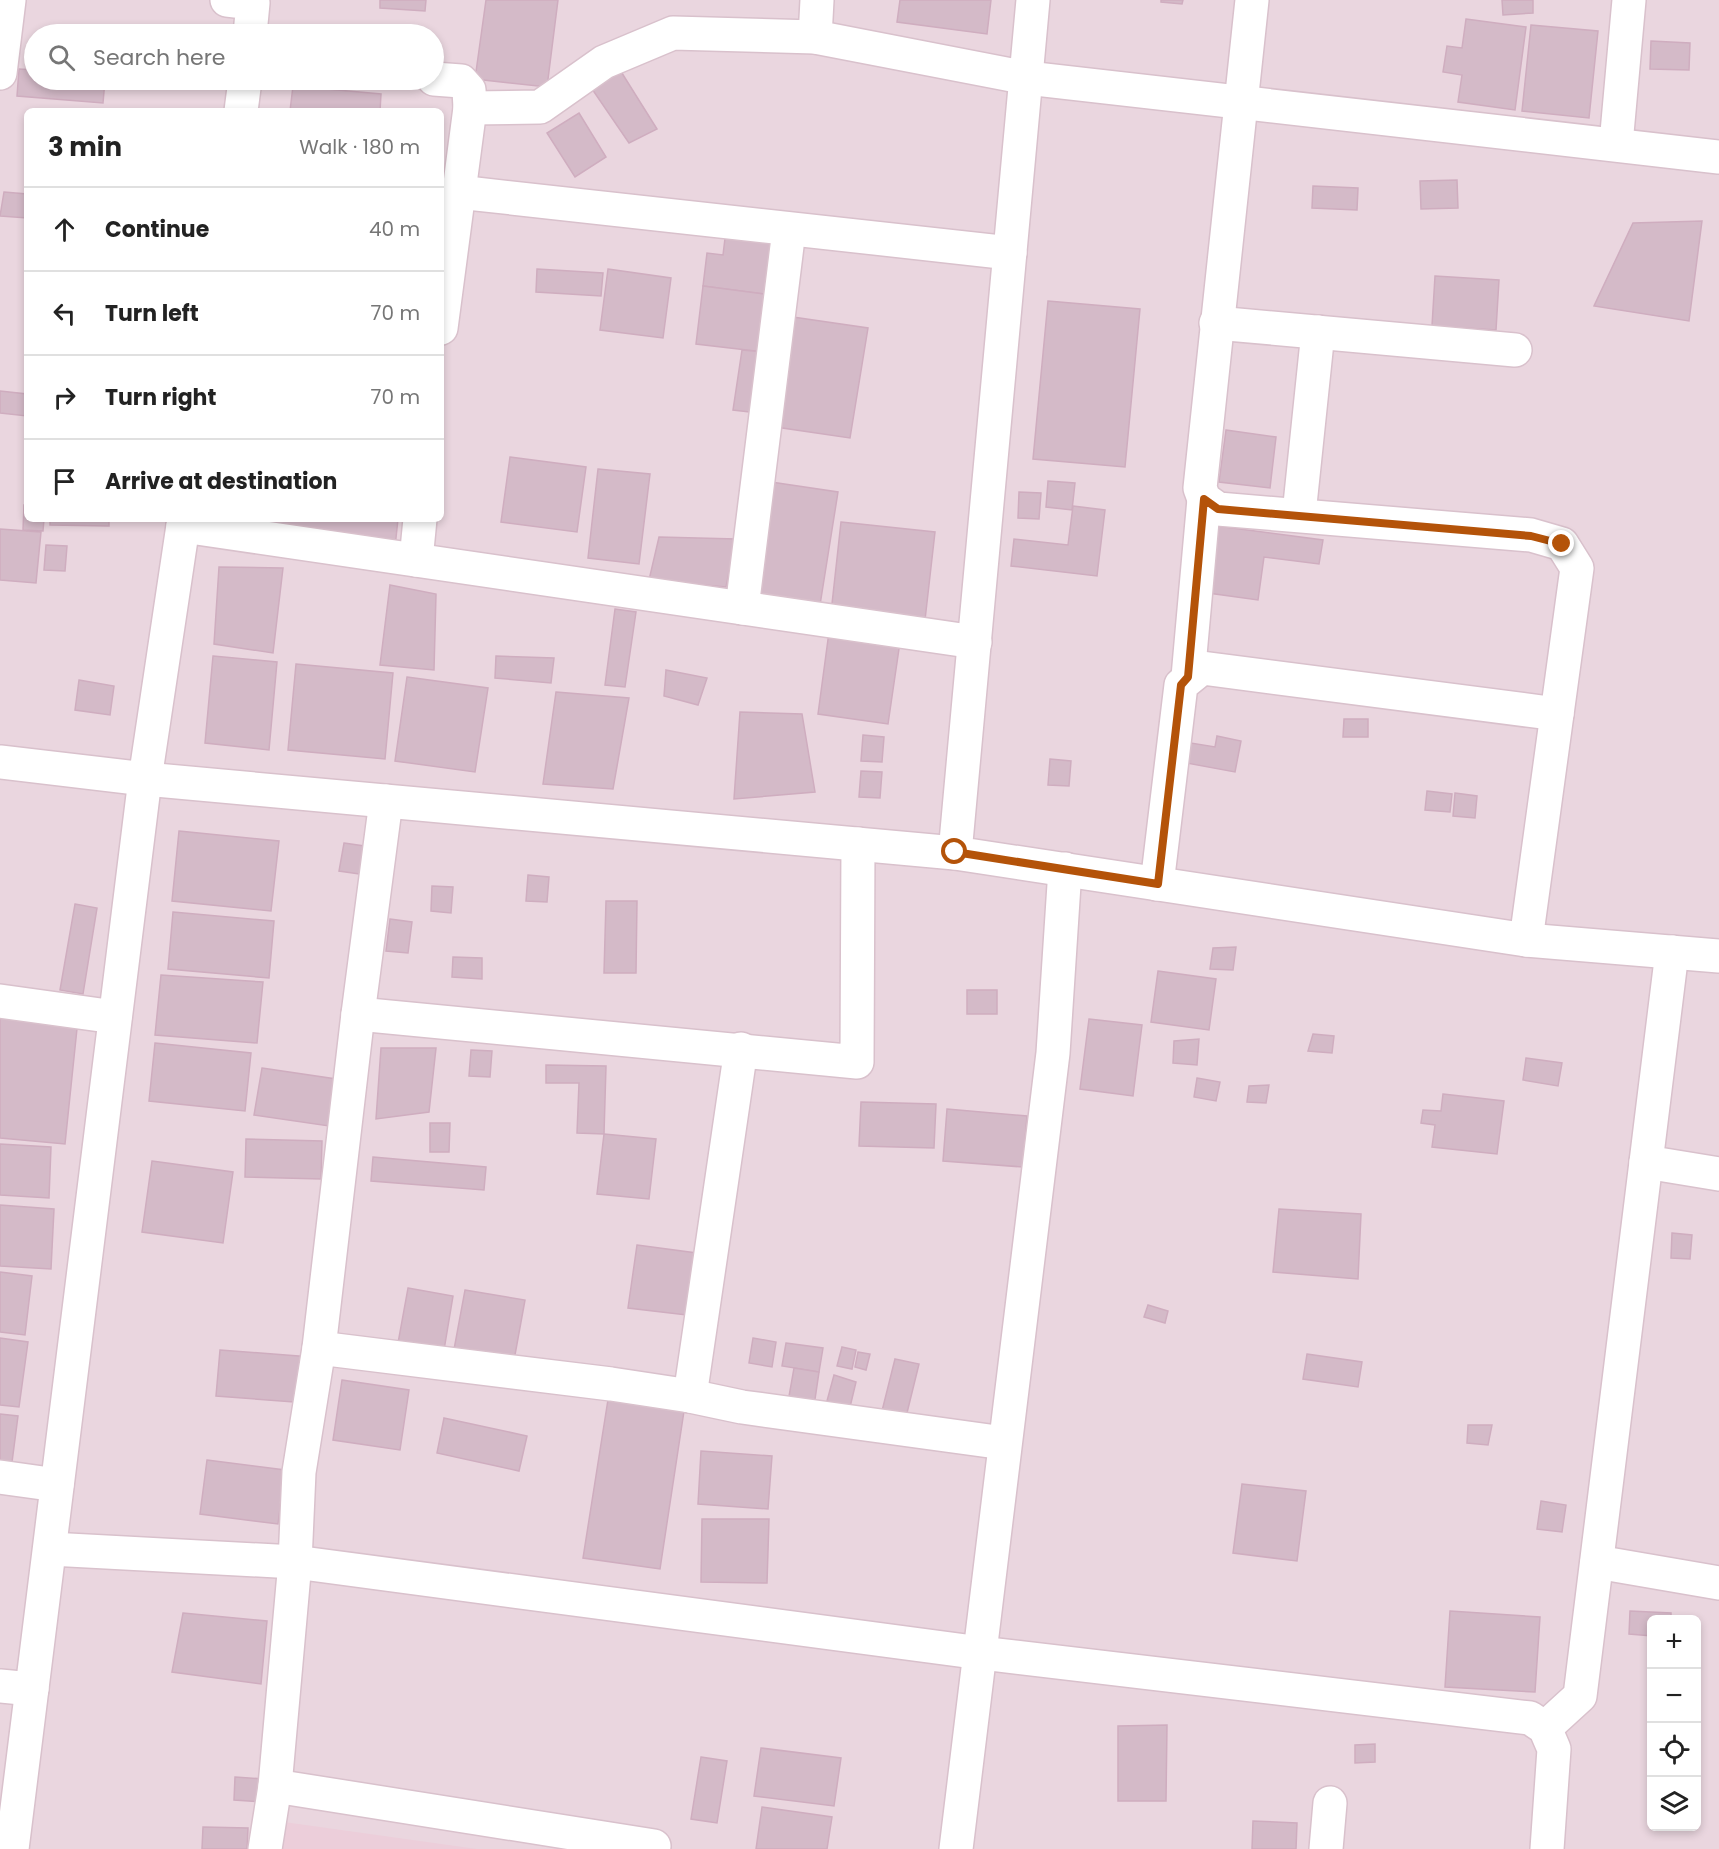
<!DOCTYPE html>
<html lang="en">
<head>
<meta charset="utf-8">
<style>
	body { margin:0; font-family:Poppins,sans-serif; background:#f6f6f6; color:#222 }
	.controls { position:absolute; right:18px; bottom:18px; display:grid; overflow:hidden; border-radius:9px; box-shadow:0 3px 9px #0003 }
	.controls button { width:54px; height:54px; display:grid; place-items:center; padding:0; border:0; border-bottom:2px solid #e0e0e0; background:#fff; color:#222; font:30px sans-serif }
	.stop { position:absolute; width:18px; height:18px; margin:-14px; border:4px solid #b45309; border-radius:50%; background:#fff }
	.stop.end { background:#b45309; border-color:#fff; box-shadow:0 2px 6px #0008 }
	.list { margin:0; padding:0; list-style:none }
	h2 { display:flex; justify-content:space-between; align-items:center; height:78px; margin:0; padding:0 24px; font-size:26px }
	h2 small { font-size:20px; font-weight:400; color:#767676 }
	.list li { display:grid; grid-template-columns:39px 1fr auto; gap:18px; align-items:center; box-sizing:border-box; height:84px; padding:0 24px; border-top:2px solid #e0e0e0 }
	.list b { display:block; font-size:22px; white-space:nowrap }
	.list em { font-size:20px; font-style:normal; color:#767676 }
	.icon { flex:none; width:33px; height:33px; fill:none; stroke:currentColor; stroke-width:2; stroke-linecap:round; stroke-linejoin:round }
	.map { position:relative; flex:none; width:1719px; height:1849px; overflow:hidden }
	.search { position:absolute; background:#fff; box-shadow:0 3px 9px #0003; left:24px; top:24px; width:420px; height:66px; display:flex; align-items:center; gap:15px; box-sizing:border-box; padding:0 21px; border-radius:33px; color:#767676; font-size:22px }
	.panel { position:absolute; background:#fff; box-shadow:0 3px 9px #0003; left:24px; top:108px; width:420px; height:414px; border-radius:9px }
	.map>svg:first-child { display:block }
	.residential { fill:#ead6df; fill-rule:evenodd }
	.education { fill:#ecceda }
	.building { fill:#d4bac8; stroke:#cfadbf; stroke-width:1.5 }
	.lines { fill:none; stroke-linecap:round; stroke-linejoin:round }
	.minor-casing { stroke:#d9c1cc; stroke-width:36 }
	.minor { stroke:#fff; stroke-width:33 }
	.route { stroke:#b45309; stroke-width:8 }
</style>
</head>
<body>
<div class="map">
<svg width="1719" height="1849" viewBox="0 0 1719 1849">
	<rect width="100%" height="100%" fill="#f2e4ea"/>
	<!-- residential -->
	<path class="residential" d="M0,0H1719V1849H0ZM34,34H434V80H34ZM27,111H441V519H27ZM1652,1620H1696V1826H1652Z"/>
	<!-- education -->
	<path class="education" d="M277,1821L477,1849H273Z"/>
	<!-- building -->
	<g class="building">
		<path d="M380,0H426L425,11L380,8Z"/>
		<path d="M486,0H558L547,87L475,79Z"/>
		<path d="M900,0H991L987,34L897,22Z"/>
		<path d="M1161,0H1183L1182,4L1161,2Z"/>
		<path d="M1502,0H1533V13L1503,15Z"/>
		<path d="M1466,19L1526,27L1515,110L1458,102L1462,75L1443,72L1447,46L1462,48Z"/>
		<path d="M1531,25L1598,31L1589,118L1522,111Z"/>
		<path d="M1651,41L1690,43L1689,70L1650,69Z"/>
		<path d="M19,69L34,70V80H105L103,103L17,96Z"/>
		<path d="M620,70L657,129L629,143L592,89Z"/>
		<path d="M293,86L381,94L380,111H290Z"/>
		<path d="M579,113L606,157L575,177L547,133Z"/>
		<path d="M1457,180L1458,208L1421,209L1420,181Z"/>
		<path d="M1313,186L1358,188L1357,210L1312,208Z"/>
		<path d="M4,192L27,194V218L0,216Z"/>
		<path d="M1702,221L1689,321L1594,306L1633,223Z"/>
		<path d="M726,230L780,236L772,295L703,286L707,253L723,255Z"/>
		<path d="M537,269L603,273L601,296L536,292Z"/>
		<path d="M608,269L671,278L663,338L600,330Z"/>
		<path d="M1435,276L1499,280L1496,330L1432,326Z"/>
		<path d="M703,286L772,295L764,352L696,344Z"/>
		<path d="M1048,301L1140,309L1125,467L1033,459Z"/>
		<path d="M786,316L868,328L850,438L769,426Z"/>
		<path d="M742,350L764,352L758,413L733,410Z"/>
		<path d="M0,391L27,394V416L0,413Z"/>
		<path d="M1226,430L1276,437L1270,488L1219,482Z"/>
		<path d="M510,457L586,467L577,532L501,522Z"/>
		<path d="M598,469L650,474L639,564L588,558Z"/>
		<path d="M1048,481L1075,483L1072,510L1046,507Z"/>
		<path d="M771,482L838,492L820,605L753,595Z"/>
		<path d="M1019,492L1041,493L1039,519L1018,518Z"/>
		<path d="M24,505H27V519H44L43,531L23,530Z"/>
		<path d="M1073,506L1105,510L1097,576L1011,566L1014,539L1068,545Z"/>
		<path d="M50,519H109V526L50,525Z"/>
		<path d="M241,519H398L395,547Z"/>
		<path d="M841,522L935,532L925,620L832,604Z"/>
		<path d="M1210,525L1323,540L1319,564L1264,557L1258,600L1201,592Z"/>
		<path d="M0,529L41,532L36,583L0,580Z"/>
		<path d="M659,537L736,539L726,587L649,580Z"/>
		<path d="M46,545L67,546L65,571L44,570Z"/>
		<path d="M219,567L283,568L273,653L214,644Z"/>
		<path d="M390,585L436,594L434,670L380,665Z"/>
		<path d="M615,609L636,612L625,687L605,685Z"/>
		<path d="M829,632L900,642L888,724L818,714Z"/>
		<path d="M213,656L277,662L269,750L205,743Z"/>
		<path d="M496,656L554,658L551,683L495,678Z"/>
		<path d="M296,664L393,673L385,759L288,750Z"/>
		<path d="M666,670L707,678L698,705L664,696Z"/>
		<path d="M407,677L488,688L475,772L395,761Z"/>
		<path d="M79,680L114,686L110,715L75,710Z"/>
		<path d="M556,692L629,698L613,789L543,784Z"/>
		<path d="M740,712L802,714L815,792L734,799Z"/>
		<path d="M1344,719H1368V737H1343Z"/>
		<path d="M863,735L884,737L882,762L861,761Z"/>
		<path d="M1217,736L1241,741L1235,772L1181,762L1185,742L1215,747Z"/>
		<path d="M1050,759L1071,761L1069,786L1048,785Z"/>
		<path d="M861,771L882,772L880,798L859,797Z"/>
		<path d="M1427,791L1452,794L1450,812L1425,810Z"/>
		<path d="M1455,793L1477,796L1475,818L1453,816Z"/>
		<path d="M179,831L279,841L271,911L172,901Z"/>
		<path d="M344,843L371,847L366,875L339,871Z"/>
		<path d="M528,875L549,877L547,902L526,901Z"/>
		<path d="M432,886L453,887L451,913L431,911Z"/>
		<path d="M606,901H637L636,973H604Z"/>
		<path d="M75,904L97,908L83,994L60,990Z"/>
		<path d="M173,912L274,921L269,978L168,969Z"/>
		<path d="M390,919L412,922L408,953L386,951Z"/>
		<path d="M1236,947L1233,970L1210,969L1213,948Z"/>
		<path d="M453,957L482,958V979L452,977Z"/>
		<path d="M1158,971L1216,979L1209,1030L1151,1022Z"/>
		<path d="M161,975L263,982L257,1043L155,1035Z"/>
		<rect x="967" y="990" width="30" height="24"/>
		<path d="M0,1011L78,1019L65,1144L0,1138Z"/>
		<path d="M1089,1019L1142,1025L1133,1096L1080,1089Z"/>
		<path d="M1313,1034L1334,1036L1332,1053L1308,1051Z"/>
		<path d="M1199,1039L1197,1065L1173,1063L1174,1041Z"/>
		<path d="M155,1043L251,1053L245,1111L149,1101Z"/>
		<path d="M381,1048H436L429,1112L376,1119Z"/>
		<path d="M471,1050L492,1051L490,1077L469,1076Z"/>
		<path d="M1526,1058L1562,1063L1558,1086L1523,1080Z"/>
		<path d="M546,1065L606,1066L604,1134L577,1133L579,1083H546Z"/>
		<path d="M262,1068L336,1079L329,1126L254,1115Z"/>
		<path d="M1197,1078L1220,1082L1216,1101L1194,1097Z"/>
		<path d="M1269,1085L1266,1103L1247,1102L1249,1086Z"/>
		<path d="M1443,1094L1504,1101L1497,1154L1432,1147L1435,1125L1421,1123L1423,1110L1441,1111Z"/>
		<path d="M861,1102L936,1104L934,1148L859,1146Z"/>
		<path d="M947,1109L1027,1116L1023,1167L943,1161Z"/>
		<path d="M430,1123H450L449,1152H430Z"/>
		<path d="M604,1134L656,1139L649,1199L597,1194Z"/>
		<path d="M246,1139L322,1141L321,1179L245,1177Z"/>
		<path d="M0,1144L51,1147L49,1198L0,1195Z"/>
		<path d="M373,1157L486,1167L484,1190L371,1181Z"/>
		<path d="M152,1161L233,1172L223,1243L142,1232Z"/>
		<path d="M0,1205L54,1209L51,1269L0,1266Z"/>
		<path d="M1279,1209L1361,1214L1358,1279L1273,1272Z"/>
		<path d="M1672,1233L1692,1235L1690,1259L1671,1258Z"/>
		<path d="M637,1245L704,1254L695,1316L628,1308Z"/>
		<path d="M0,1272L32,1276L25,1335L0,1332Z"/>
		<path d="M408,1288L453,1296L444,1350L398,1343Z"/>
		<path d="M465,1290L525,1300L513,1366L453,1355Z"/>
		<path d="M1148,1305L1168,1311L1165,1323L1144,1317Z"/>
		<path d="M0,1338L28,1342L19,1407L0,1405Z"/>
		<path d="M753,1338L776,1342L772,1367L749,1363Z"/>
		<path d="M786,1343L823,1348L819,1372L782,1366Z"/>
		<path d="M842,1347L856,1350L852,1369L837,1366Z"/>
		<path d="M220,1350L311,1357L307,1403L216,1396Z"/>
		<path d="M858,1352L870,1354L866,1370L855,1367Z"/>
		<path d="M1307,1354L1362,1362L1358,1387L1303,1379Z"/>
		<path d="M895,1359L919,1364L905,1421L881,1415Z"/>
		<path d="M794,1368L819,1372L814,1406L788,1402Z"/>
		<path d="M834,1375L856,1382L850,1407L827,1401Z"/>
		<path d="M342,1380L409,1390L400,1450L333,1440Z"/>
		<path d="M610,1387L686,1398L660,1569L583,1558Z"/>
		<path d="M0,1414L18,1416L11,1470L0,1469Z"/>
		<path d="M444,1418L527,1436L519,1471L437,1453Z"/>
		<path d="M1468,1425H1492L1488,1445L1467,1443Z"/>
		<path d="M701,1451L772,1456L768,1509L698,1504Z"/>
		<path d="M207,1460L285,1470L278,1524L200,1514Z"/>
		<path d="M1242,1484L1306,1491L1297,1561L1233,1553Z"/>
		<path d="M1541,1501L1566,1505L1562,1532L1537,1529Z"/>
		<path d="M702,1519H769L767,1583L701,1582Z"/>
		<path d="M1450,1611L1540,1617L1535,1692L1445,1687Z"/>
		<path d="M1630,1611L1671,1613V1620H1652V1636L1629,1634Z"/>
		<path d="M183,1613L267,1621L261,1684L172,1672Z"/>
		<path d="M1167,1725L1166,1801H1118V1726Z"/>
		<path d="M1375,1744V1762L1355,1763V1745Z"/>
		<path d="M761,1748L841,1758L834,1806L754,1796Z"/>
		<path d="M701,1757L727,1761L717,1823L691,1819Z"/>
		<path d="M235,1777L264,1779L263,1802L234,1800Z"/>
		<path d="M762,1807L832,1817L827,1849H756Z"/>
		<path d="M1253,1821L1297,1823L1296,1849H1252Z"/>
		<path d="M203,1827L248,1828L247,1849H202Z"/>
	</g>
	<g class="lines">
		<defs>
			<g id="minor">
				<path d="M227,0L253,3L250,34"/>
				<path d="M1033,0L955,853L1526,940L1719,956"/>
				<path d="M1252,0L1200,488L1204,499L1218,509L1531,535L1562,544L1577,568L1526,940"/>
				<path d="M815,37L817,0"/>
				<path d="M0,73L9,0"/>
				<path d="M434,79L461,81L469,90L470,108L441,328"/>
				<path d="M470,108L540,107L604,62L673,33L815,37L1027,78L1719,157"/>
				<path d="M241,111L245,80"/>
				<path d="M1616,144L1629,0"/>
				<path d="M458,192L1010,253"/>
				<path d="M1216,323L1515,350"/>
				<path d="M1299,514L1318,332"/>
				<path d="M183,526L975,642"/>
				<path d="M416,560L420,519"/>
				<path d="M742,608L789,230"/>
				<path d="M1188,677L1204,499"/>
				<path d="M0,762L145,779L955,853"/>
				<path d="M1157,884L1181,685L1202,668L1557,714"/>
				<path d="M0,1001L115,1017"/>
				<path d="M358,1014L857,1062L858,844"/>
				<path d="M1646,1162L1719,1174"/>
				<path d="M319,1348L611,1384L690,1396L742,1407L1004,1443"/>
				<path d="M690,1396L741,1049"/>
				<path d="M0,1477L57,1485"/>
				<path d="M50,1549L295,1562L981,1653L1530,1718L1545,1728L1554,1749L1547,1849"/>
				<path d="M1597,1562L1719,1583"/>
				<path d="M0,1686L32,1689"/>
				<path d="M1545,1728L1580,1696L1672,952"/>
				<path d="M275,1786L654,1846"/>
				<path d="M12,1849L145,779L184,519"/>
				<path d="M265,1849L275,1786L295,1562L299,1472L319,1348L358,1014L386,801"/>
				<path d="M956,1849L1053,1053L1065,869"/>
				<path d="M1326,1849L1330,1803"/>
			</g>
		</defs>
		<!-- minor casing -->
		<use href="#minor" class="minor-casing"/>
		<!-- minor -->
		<use href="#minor" class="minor"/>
	</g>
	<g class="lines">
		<!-- route -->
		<path class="route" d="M955,852L1158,884L1181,685L1188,677L1204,499L1218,509L1531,536L1562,544"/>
	</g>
</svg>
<div class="controls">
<button>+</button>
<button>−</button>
<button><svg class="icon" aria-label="locate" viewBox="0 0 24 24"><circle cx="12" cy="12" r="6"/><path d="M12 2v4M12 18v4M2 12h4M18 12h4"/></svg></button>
<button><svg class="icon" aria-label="layers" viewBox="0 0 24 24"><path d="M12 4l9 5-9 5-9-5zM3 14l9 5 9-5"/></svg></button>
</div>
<div class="stop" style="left:955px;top:852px"></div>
<div class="stop end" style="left:1562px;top:544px"></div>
<div class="search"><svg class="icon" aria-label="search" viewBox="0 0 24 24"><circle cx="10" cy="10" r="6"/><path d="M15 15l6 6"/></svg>Search here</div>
<section class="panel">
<h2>3 min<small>Walk · 180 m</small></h2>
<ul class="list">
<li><svg class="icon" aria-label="ahead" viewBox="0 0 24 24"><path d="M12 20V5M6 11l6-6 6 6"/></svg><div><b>Continue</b></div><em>40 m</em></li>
<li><svg class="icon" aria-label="left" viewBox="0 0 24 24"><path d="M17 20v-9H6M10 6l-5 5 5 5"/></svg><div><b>Turn left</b></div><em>70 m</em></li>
<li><svg class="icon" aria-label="right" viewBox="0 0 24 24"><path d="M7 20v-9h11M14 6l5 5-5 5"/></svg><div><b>Turn right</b></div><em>70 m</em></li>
<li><svg class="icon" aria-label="arrive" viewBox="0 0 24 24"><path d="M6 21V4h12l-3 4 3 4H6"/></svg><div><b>Arrive at destination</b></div></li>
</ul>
</section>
</div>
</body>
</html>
